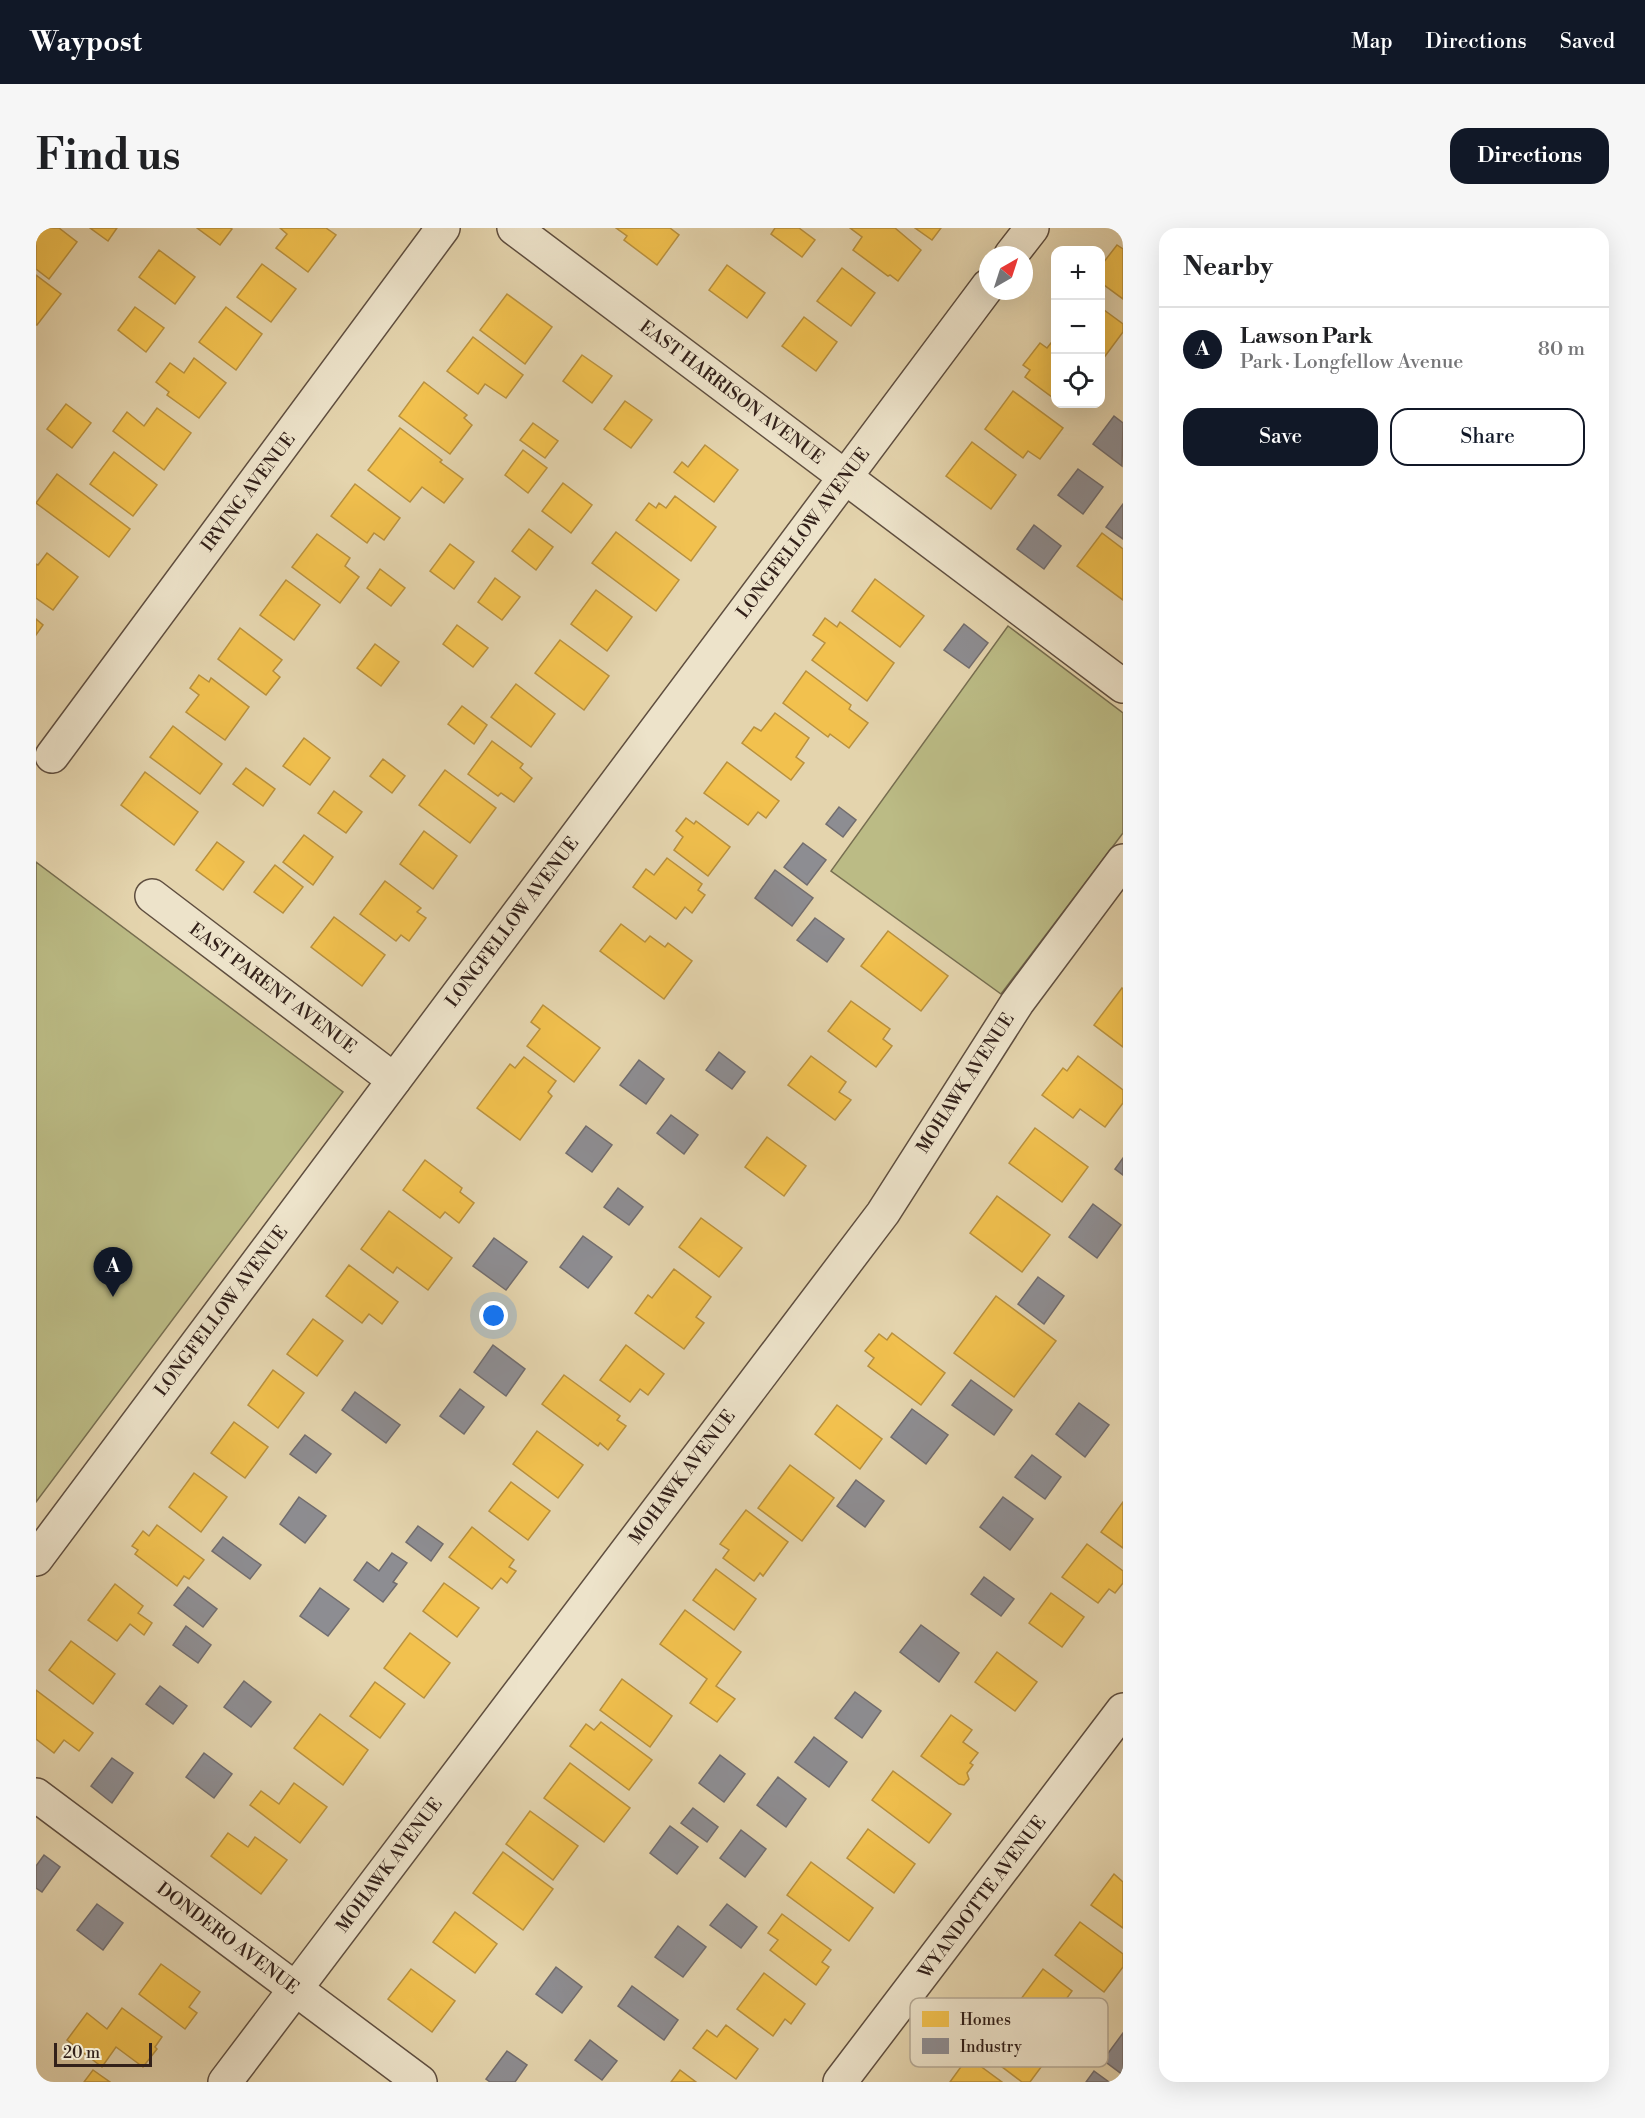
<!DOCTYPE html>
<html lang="en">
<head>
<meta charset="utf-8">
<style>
	body { margin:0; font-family:"Libre Bodoni",serif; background:#f6f6f6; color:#202124 }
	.controls { position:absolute; right:18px; top:18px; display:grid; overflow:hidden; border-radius:12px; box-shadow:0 6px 24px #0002 }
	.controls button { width:54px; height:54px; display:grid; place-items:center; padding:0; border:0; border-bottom:2px solid #e0e0e0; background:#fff; color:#202124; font:30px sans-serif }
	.compass { position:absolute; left:943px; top:18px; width:54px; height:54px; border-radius:50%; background:#fff; box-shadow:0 6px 24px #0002; rotate:39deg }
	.scale { position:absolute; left:18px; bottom:15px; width:98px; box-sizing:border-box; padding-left:6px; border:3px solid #33211a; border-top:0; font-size:16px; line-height:21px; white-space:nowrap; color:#33211a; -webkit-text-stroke:4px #ede3ca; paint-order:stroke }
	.you { position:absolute; left:458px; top:1088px; width:21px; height:21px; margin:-15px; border:4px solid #fff; border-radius:50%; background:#1a73e8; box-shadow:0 0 0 9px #1a73e833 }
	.badge { display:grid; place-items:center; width:39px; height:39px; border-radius:50%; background:#111827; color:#fff; font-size:20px; font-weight:700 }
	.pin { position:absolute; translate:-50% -50px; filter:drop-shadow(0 2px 3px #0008) }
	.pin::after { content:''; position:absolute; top:32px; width:21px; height:18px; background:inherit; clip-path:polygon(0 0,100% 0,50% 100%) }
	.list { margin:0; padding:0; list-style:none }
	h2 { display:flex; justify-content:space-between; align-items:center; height:78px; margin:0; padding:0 24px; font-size:26px }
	h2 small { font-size:20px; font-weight:400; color:#757577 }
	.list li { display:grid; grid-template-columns:39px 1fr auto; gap:18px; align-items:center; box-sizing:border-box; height:84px; padding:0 24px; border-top:2px solid #e0e0e0 }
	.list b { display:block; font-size:22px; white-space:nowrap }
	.list p { margin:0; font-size:20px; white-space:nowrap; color:#757577 }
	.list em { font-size:20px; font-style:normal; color:#757577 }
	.actions { display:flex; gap:12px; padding:18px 24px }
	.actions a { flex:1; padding:14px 0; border:2px solid #111827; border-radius:18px; text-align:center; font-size:21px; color:#111827 }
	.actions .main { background:#111827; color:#fff }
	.icon { flex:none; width:33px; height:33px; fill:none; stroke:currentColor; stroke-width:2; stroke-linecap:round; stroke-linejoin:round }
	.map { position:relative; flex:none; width:1087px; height:1854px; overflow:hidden; border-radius:18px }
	header { display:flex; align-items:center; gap:36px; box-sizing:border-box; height:84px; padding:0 30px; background:#111827; color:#fff }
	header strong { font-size:28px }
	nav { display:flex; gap:33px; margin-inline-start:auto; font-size:21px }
	.intro { display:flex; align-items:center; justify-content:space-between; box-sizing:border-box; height:144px; padding:0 36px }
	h1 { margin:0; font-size:42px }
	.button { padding:15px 27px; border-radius:18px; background:#111827; color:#fff; font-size:21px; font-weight:700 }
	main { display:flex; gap:36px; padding:0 36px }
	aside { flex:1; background:#fff; border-radius:18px; box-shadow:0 6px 24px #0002 }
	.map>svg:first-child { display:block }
	.green { fill:#bbbb85; stroke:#776e50; stroke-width:1.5 }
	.homes { fill:#f2c14e; stroke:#b9913e; stroke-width:1.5 }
	.industry { fill:#8d8d92; stroke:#726d6e; stroke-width:1.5 }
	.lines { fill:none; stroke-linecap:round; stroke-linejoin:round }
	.minor-casing { stroke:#5f4e3f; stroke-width:36 }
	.minor { stroke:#ede3ca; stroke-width:33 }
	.labels { text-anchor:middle; stroke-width:6; stroke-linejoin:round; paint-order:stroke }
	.street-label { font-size:18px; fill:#33211a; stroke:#ede3ca }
	.key { fill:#ede3ca; stroke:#b5a995; stroke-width:1.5 }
	.key-label { font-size:16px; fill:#33211a }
</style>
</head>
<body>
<header>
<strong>Waypost</strong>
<nav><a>Map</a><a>Directions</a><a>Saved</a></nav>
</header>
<div class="intro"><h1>Find us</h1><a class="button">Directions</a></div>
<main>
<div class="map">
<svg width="1087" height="1854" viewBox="0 0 1087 1854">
	<rect width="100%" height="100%" fill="#e4d4ad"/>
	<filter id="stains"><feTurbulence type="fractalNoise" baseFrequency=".00333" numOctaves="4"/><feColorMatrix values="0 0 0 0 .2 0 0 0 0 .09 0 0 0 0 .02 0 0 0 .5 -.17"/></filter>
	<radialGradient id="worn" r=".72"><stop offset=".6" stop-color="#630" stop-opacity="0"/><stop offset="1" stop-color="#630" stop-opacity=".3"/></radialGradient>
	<!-- green -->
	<g class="green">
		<path d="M972,398L1087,485V605L965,766L795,643Z"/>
		<path d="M0,634L307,864L0,1274Z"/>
	</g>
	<!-- homes -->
	<g class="homes">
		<path d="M0,0H23L41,14L13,51L0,41Z"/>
		<path d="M54,0H81L72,13Z"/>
		<path d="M161,0H194L196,1L184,17Z"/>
		<path d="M244,0H290L300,7L272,44L240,20L251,6Z"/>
		<path d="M580,0H634L643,7L621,37L588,12L591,8Z"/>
		<path d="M739,0H763L779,12L766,29L735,6Z"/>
		<path d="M814,0H859L885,22L862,53L854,47L852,48L817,22L826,9Z"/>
		<path d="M879,0H905L896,12Z"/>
		<path d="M1081,17L1087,21V71L1064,54V39Z"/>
		<path d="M123,22L159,49L139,76L103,49Z"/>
		<path d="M226,36L260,61L235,94L201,69Z"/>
		<path d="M691,37L729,65L711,90L673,62Z"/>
		<path d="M806,40L839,65L815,98L781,73Z"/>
		<path d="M0,47L25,66L1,97H0Z"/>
		<path d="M471,66L516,99L489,136L444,102Z"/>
		<path d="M99,79L128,100L110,124L82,102Z"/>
		<path d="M190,79L226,106L200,142L163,114Z"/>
		<path d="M1064,79L1087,96V104L1064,135Z"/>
		<path d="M768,89L801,114L780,143L746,118Z"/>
		<path d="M437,109L487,147L470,170L449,156L442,166L411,143Z"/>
		<path d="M1004,115L1011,120L1015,115L1020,118V172L989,149L994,142L987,137Z"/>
		<path d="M546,127L576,148L556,175L527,153Z"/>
		<path d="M158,130L190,155L163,190L131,167L133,164L120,154L134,135L148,145Z"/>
		<path d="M388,154L431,187L428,190L436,197L414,226L363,188Z"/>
		<path d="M977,163L1027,200L1004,231L992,223L987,230L949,201Z"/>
		<path d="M589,173L616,192L595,220L568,201Z"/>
		<path d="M30,176L55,195L36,220L11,201Z"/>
		<path d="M121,180L155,205L128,242L77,203L91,184L108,198Z"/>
		<path d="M497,195L522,213L509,230L484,212Z"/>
		<path d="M364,200L406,232L404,234L427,251L408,275L386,259L374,274L332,242Z"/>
		<path d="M936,214L980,247L955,281L910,248Z"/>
		<path d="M669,217L702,242L678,274L638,244L646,234L652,239Z"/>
		<path d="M487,222L511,240L492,265L469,247Z"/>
		<path d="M78,224L121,257L97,288L54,256Z"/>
		<path d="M21,246L94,301L73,329L0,275Z"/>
		<path d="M527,255L556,277L535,305L506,283Z"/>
		<path d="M319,256L364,290L348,312L338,305L331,315L295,288Z"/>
		<path d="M639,268L680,299L655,333L600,292L613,275L620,280L623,275L630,280Z"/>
		<path d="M493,301L517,319L500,342L476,323Z"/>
		<path d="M580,304L643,352L620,383L556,335Z"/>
		<path d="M1066,305L1087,321V372L1041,338Z"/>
		<path d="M281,306L314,330L309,338L323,349L304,375L256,339Z"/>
		<path d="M414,316L438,334L418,361L394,343Z"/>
		<path d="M11,325L42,349L17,382L0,370V336L2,337Z"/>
		<path d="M344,341L369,360L355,378L331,360Z"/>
		<path d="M459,350L484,369L466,392L442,374Z"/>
		<path d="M839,351L888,388L864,419L816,383Z"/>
		<path d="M250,352L284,377L258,412L224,387Z"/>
		<path d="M560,362L596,389L571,423L535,396Z"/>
		<path d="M789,390L801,399L804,394L858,435L831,473L776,432L789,415L777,407Z"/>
		<path d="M0,391L7,397L0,407Z"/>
		<path d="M421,397L452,420L437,439L407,416Z"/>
		<path d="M204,400L246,432L237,443L244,449L230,467L182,431Z"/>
		<path d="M524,412L573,448L548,482L499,445Z"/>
		<path d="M339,416L363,434L345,458L321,440Z"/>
		<path d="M770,443L815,477L813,481L832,495L813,520L794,506L792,509L747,475Z"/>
		<path d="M163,447L173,454L175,450L213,479L189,512L150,484L163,467L154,460Z"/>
		<path d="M480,456L519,486L495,519L455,489Z"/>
		<path d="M426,478L451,497L438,516L412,496Z"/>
		<path d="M739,485L773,510L760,529L768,535L755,552L706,515L718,499L725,503Z"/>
		<path d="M137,498L186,536L164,566L114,529Z"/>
		<path d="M268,510L294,530L274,557L247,538Z"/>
		<path d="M456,513L487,536L484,540L496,550L478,574L465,565L462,568L432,546Z"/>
		<path d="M347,531L369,548L356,565L334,548Z"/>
		<path d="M691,534L743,573L730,590L722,584L712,597L668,565Z"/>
		<path d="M210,540L239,561L227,578L197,556Z"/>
		<path d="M409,542L460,580L434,615L383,577Z"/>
		<path d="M109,544L162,584L138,617L85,577Z"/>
		<path d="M298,563L326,584L310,605L282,585Z"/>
		<path d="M650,590L658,596L660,593L694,619L672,648L638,622L647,609L640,603Z"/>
		<path d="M388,603L421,628L397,661L364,636Z"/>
		<path d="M268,607L297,629L277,657L247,634Z"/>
		<path d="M181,614L208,634L187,662L160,642Z"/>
		<path d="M631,630L666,656L662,662L669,667L656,685L649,679L640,691L597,659L610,641L618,647Z"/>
		<path d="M239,637L267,659L247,685L218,664Z"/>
		<path d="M349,653L385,680L381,684L390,690L373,713L365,707L360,713L324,686Z"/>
		<path d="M298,689L349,727L326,758L275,719Z"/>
		<path d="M585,696L609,714L614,708L629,719L632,715L656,733L628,771L564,723Z"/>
		<path d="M852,703L912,748L885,783L825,738Z"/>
		<path d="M1086,760L1087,761V819L1058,797Z"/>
		<path d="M815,773L854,801L847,811L856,818L840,839L792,803Z"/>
		<path d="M507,777L564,820L538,854L491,818L504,801L495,794Z"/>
		<path d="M775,828L810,854L803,864L815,872L799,892L752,857Z"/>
		<path d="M1042,828L1087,862V875L1069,899L1044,881L1037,890L1006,867L1027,840L1031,843Z"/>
		<path d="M488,829L520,853L512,864L516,868L484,912L441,880L474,836L479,840Z"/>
		<path d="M999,900L1052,939L1026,974L973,935Z"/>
		<path d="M731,909L770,938L748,968L709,939Z"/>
		<path d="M389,932L426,960L424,964L438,975L423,995L409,984L404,990L367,962Z"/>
		<path d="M961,968L1014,1007L986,1044L934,1005Z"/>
		<path d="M353,983L416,1030L392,1062L361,1039L357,1045L325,1021Z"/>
		<path d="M665,990L706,1020L683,1049L643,1019Z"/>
		<path d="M313,1037L362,1074L346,1096L333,1086L326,1095L290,1068Z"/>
		<path d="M638,1041L675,1069L660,1089L668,1095L648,1121L599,1085L612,1067L616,1070Z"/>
		<path d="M960,1068L1020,1113L978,1169L918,1125Z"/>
		<path d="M277,1091L307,1113L281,1148L251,1126Z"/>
		<path d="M856,1105L909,1145L885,1177L832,1138L838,1130L829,1123L843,1106L851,1112Z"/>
		<path d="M590,1117L628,1146L612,1167L604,1161L594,1174L564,1152Z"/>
		<path d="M237,1142L268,1165L242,1200L212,1177Z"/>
		<path d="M528,1147L584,1188L581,1192L590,1198L572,1222L564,1215L562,1218L506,1176Z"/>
		<path d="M801,1177L846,1211L824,1241L779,1206Z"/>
		<path d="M198,1194L232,1219L209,1250L175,1225Z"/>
		<path d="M501,1203L547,1237L522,1270L477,1236Z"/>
		<path d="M754,1237L798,1270L766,1313L722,1280Z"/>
		<path d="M158,1245L191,1269L165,1304L133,1279Z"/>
		<path d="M475,1254L514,1283L492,1312L453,1283Z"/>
		<path d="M1087,1274V1320L1065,1304Z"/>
		<path d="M710,1282L752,1314L727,1348L724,1345L718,1353L687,1330L693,1322L684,1316Z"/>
		<path d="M121,1297L168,1332L153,1351L148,1348L141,1358L99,1326L102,1322L96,1318L107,1303L113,1308Z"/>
		<path d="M436,1299L478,1332L473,1339L480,1343L471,1355L465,1350L456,1361L413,1329Z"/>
		<path d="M1051,1316L1087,1343V1355L1079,1365L1073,1361L1062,1375L1026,1349Z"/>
		<path d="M680,1341L720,1371L698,1402L657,1372Z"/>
		<path d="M408,1355L443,1380L421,1409L387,1383Z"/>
		<path d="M79,1356L107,1378L102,1385L116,1395L108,1407L94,1396L81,1413L52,1392Z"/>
		<path d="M1015,1365L1048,1389L1026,1419L993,1395Z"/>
		<path d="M649,1382L705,1424L680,1458L699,1471L681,1494L654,1475L671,1451L624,1416Z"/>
		<path d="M374,1405L414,1435L388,1470L348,1440Z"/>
		<path d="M35,1413L79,1446L57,1476L13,1442Z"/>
		<path d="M961,1424L1001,1454L979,1483L939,1454Z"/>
		<path d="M586,1451L636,1488L614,1519L564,1482Z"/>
		<path d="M339,1454L369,1476L344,1510L314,1488Z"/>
		<path d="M0,1462L57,1505L43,1523L28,1512L18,1525L0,1511Z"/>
		<path d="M284,1486L332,1522L307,1557L258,1520Z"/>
		<path d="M915,1487L936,1502L927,1514L942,1525L934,1535L937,1537L931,1545L933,1551L928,1557L923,1556L885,1528Z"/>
		<path d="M565,1494L616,1532L593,1562L534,1518L550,1496L558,1502Z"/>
		<path d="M534,1535L594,1580L568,1614L508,1570Z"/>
		<path d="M857,1543L915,1586L893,1615L836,1572Z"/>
		<path d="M258,1555L291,1579L264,1615L214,1577L225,1563L243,1576Z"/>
		<path d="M494,1583L542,1618L517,1652L470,1616Z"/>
		<path d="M832,1601L879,1636L858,1665L811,1630Z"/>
		<path d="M192,1605L212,1619L219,1609L251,1632L225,1666L175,1628Z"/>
		<path d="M467,1624L517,1661L487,1702L437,1665Z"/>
		<path d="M775,1634L837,1680L813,1713L751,1667Z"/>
		<path d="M1078,1646L1087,1654V1700L1055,1677Z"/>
		<path d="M419,1684L461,1716L439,1745L397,1714Z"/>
		<path d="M746,1686L795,1722L786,1734L793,1739L780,1757L734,1722L742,1712L732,1705Z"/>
		<path d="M1044,1694L1087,1726V1739L1068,1764L1019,1727Z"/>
		<path d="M125,1736L164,1764L153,1779L161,1785L149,1801L103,1766Z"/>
		<path d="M375,1741L419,1773L396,1804L352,1771Z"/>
		<path d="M1007,1741L1036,1763L1021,1784L1033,1793L1023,1806L982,1775Z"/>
		<path d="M728,1745L769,1776L755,1796L749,1791L737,1808L701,1781Z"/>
		<path d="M86,1780L126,1809L119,1819L121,1821L107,1839L80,1819L66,1839L31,1812L51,1785L71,1801Z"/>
		<path d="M967,1785L1017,1823L994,1854H986L941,1820Z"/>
		<path d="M690,1797L722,1821L700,1851L657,1820L671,1802L681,1809Z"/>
		<path d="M932,1829L966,1854H914Z"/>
		<path d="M57,1842L74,1854H48Z"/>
		<path d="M644,1842L660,1854H635Z"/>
	</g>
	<!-- industry -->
	<g class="industry">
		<path d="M1078,188L1087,195L1086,238L1057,216Z"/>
		<path d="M1042,241L1067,259L1047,286L1022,267Z"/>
		<path d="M1087,276V311L1070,299Z"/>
		<path d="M998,297L1025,318L1008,341L981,321Z"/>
		<path d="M928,396L952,415L933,440L908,422Z"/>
		<path d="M803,579L820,592L807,609L790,596Z"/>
		<path d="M767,615L790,632L771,657L748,639Z"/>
		<path d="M739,642L777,670L756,698L719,670Z"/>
		<path d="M779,690L808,711L791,734L761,712Z"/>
		<path d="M683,824L709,844L696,861L670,842Z"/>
		<path d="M603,832L628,851L610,876L584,857Z"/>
		<path d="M635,887L662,907L648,926L621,905Z"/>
		<path d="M550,898L576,917L556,944L530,925Z"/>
		<path d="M1087,930V947L1079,941Z"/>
		<path d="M582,960L607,979L593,997L568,979Z"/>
		<path d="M1057,976L1085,997L1061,1030L1033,1009Z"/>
		<path d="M547,1008L576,1029L552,1060L524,1039Z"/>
		<path d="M458,1010L491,1034L470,1062L437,1038Z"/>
		<path d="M1002,1049L1028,1068L1008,1096L982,1076Z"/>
		<path d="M457,1117L489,1141L470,1168L438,1144Z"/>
		<path d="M935,1152L976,1182L958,1207L916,1177Z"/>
		<path d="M424,1161L448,1179L428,1206L404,1188Z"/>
		<path d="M319,1164L364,1197L350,1215L306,1182Z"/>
		<path d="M1043,1175L1073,1197L1049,1229L1020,1206Z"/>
		<path d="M876,1181L912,1207L890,1236L855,1209Z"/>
		<path d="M269,1207L295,1226L280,1245L254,1226Z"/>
		<path d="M996,1227L1025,1249L1009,1271L979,1249Z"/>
		<path d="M820,1252L848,1273L829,1299L801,1278Z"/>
		<path d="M263,1269L290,1288L269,1315L244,1296Z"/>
		<path d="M967,1269L997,1291L974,1322L944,1299Z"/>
		<path d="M382,1298L407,1316L395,1333L370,1314Z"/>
		<path d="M187,1309L225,1337L214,1351L176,1323Z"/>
		<path d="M356,1325L371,1335L357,1354L361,1356L347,1374L318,1352L331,1334L343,1343Z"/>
		<path d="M948,1349L978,1371L965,1388L935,1366Z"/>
		<path d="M152,1359L181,1381L167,1399L138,1377Z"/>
		<path d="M284,1360L313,1381L292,1408L264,1388Z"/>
		<path d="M885,1397L923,1425L903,1454L864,1424Z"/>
		<path d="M150,1398L175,1417L162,1435L137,1417Z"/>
		<path d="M208,1453L235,1474L215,1499L188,1479Z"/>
		<path d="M124,1458L151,1478L137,1496L110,1476Z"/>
		<path d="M819,1464L845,1483L826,1510L799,1490Z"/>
		<path d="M778,1509L811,1534L793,1559L759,1534Z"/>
		<path d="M168,1525L196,1546L178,1570L150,1549Z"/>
		<path d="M684,1527L709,1546L688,1574L663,1555Z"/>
		<path d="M76,1530L97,1545L76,1575L55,1558Z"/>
		<path d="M742,1549L770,1571L750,1599L721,1577Z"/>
		<path d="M657,1580L682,1599L671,1614L645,1595Z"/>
		<path d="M634,1598L662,1619L641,1646L614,1625Z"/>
		<path d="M705,1602L730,1621L709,1649L684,1630Z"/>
		<path d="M8,1627L24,1639L6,1664L0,1660V1638Z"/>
		<path d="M61,1676L87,1695L67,1722L41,1702Z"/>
		<path d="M691,1676L721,1699L705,1720L674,1697Z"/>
		<path d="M642,1698L670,1719L647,1749L619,1729Z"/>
		<path d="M520,1739L546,1759L526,1785L500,1766Z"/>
		<path d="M596,1758L642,1792L628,1812L582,1778Z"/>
		<path d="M1087,1805V1847L1067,1832Z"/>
		<path d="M554,1812L581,1833L566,1852L539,1832Z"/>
		<path d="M471,1823L491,1837L479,1854H454L450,1851Z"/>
		<path d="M1058,1843L1073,1854H1050Z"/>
	</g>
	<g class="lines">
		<defs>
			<g id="minor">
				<path d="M478,0L1087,458"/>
				<path d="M975,27L996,0"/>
				<path d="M16,528L407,0"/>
				<path d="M116,668L358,852"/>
				<path d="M0,1331L952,58"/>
				<path d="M0,1567L384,1854"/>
				<path d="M189,1854L847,985L981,775L1087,633"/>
				<path d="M804,1854L1087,1482"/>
			</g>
		</defs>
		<!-- minor casing -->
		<use href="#minor" class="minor-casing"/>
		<!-- minor -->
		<use href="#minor" class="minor"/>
	</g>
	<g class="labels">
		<!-- street labels -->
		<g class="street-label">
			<text transform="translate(696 164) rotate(37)" y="6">EAST HARRISON AVENUE</text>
			<text transform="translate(212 264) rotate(-53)" y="6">IRVING AVENUE</text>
			<text transform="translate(767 305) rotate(-53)" y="6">LONGFELLOW AVENUE</text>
			<text transform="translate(476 694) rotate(-53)" y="6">LONGFELLOW AVENUE</text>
			<text transform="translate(237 760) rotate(37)" y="6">EAST PARENT AVENUE</text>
			<text transform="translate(929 855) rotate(-57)" y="6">MOHAWK AVENUE</text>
			<text transform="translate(185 1083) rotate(-53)" y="6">LONGFELLOW AVENUE</text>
			<text transform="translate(646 1249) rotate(-53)" y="6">MOHAWK AVENUE</text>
			<text transform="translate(353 1637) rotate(-53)" y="6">MOHAWK AVENUE</text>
			<text transform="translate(946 1669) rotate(-53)" y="6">WYANDOTTE AVENUE</text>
			<text transform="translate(192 1710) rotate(37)" y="6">DONDERO AVENUE</text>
		</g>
	</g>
	<!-- legend -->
	<rect x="874" y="1770" width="198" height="69" rx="9" class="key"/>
	<rect x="886" y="1783" width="27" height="16" fill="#f2c14e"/>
	<rect x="886" y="1810" width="27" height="16" fill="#8d8d92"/>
	<g class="key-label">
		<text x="924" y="1797">Homes</text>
		<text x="924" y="1824">Industry</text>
	</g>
	<rect width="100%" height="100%" filter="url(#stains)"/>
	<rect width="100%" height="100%" fill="url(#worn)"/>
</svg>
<div class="controls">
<button>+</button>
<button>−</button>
<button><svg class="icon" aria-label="locate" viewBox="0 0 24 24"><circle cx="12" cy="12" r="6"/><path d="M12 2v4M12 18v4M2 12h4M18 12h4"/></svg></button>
</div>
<svg class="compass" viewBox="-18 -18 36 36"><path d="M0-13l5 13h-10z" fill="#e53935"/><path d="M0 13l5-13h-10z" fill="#757577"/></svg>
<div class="scale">20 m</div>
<div class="you"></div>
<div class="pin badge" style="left:77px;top:1069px">A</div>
</div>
<aside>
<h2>Nearby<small></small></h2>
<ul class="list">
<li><span class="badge">A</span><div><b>Lawson Park</b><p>Park · Longfellow Avenue</p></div><em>80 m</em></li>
</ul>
<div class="actions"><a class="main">Save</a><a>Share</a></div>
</aside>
</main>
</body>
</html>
